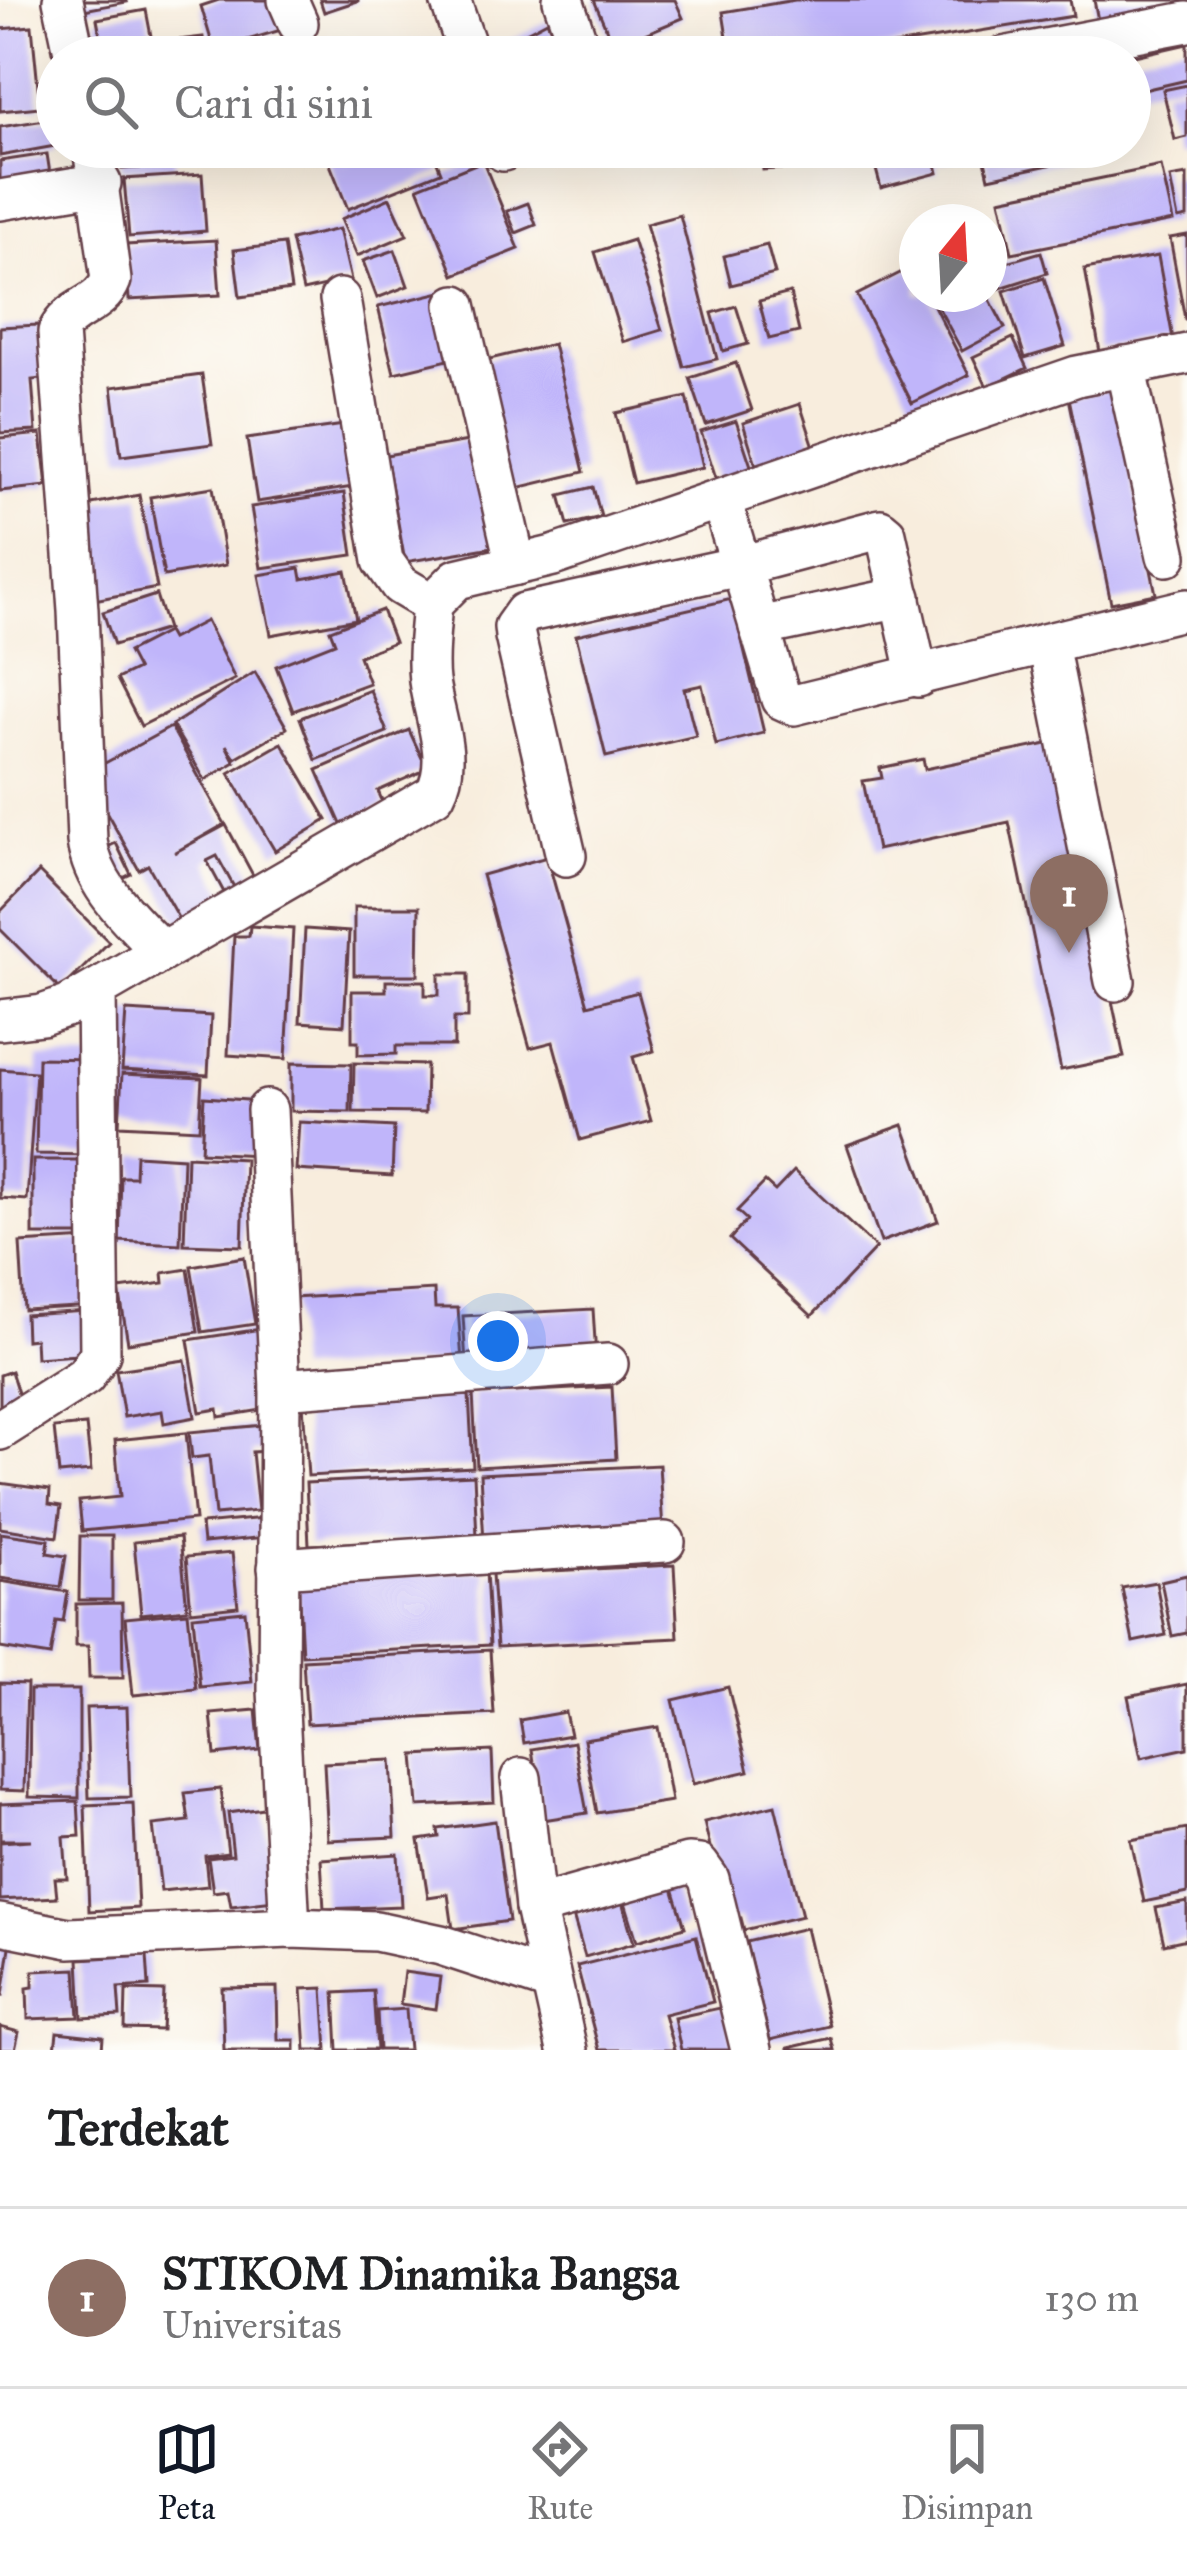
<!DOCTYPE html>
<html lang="id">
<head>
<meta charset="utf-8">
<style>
	body { margin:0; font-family:"IM FELL Great Primer",serif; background:#f2f2f2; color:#202124 }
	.compass { position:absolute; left:899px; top:204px; width:108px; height:108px; border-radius:50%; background:#fff; box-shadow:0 12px 48px #0002; rotate:18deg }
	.you { position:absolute; left:498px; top:1341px; width:42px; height:42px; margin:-30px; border:9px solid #fff; border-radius:50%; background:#1a73e8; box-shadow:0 0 0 18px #1a73e833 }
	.badge { display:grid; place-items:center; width:78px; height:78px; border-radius:50%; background:#111827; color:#fff; font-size:39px; font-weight:700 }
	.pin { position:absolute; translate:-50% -99px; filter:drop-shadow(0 3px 6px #0008) }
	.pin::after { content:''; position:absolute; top:63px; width:42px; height:36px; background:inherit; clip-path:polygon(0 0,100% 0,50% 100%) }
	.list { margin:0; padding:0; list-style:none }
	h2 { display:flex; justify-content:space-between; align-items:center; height:156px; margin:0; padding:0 48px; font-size:51px }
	h2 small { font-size:39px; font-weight:400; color:#757577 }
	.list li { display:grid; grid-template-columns:78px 1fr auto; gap:36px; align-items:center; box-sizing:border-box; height:180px; padding:0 48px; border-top:3px solid #e0e0e0 }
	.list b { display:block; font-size:45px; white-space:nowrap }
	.list p { margin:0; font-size:39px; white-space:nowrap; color:#757577 }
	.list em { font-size:39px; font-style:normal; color:#757577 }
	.icon { flex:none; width:66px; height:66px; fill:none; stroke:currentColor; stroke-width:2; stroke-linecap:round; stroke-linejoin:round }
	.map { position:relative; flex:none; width:1187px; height:2050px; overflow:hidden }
	.search { position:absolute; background:#fff; box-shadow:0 12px 48px #0002; left:36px; right:36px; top:36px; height:132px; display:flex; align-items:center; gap:30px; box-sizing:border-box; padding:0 42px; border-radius:66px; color:#757577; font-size:45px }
	.sheet { height:336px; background:#fff }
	nav { display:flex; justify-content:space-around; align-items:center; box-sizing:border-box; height:168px; border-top:3px solid #e0e0e0; background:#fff; font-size:33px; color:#757577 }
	nav a { display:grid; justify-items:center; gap:6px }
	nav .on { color:#111827 }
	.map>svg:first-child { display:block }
	.building { fill:#c0b5fa }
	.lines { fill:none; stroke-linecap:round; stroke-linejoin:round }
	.minor-casing { stroke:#643e46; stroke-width:44 }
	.minor { stroke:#fff; stroke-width:39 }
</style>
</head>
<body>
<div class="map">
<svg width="1187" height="2050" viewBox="0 0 1187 2050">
	<rect width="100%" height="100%" fill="#fdfcf7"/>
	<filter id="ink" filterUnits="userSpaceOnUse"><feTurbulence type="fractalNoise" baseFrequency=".00833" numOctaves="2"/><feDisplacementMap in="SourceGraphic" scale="24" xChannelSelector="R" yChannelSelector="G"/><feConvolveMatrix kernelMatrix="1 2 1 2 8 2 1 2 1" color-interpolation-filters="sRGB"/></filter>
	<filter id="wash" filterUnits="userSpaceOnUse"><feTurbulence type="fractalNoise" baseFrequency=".004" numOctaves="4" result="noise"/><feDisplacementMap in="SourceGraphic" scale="48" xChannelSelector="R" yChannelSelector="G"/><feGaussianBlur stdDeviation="2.7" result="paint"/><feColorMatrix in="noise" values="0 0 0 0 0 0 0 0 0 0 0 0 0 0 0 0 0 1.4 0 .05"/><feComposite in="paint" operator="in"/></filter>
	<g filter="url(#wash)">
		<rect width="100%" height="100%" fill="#f8eddd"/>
		<g id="blocks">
			<!-- building -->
			<g class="building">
				<path d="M82,0H126L127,2L84,10Z"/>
				<path d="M219,0H272L281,30L214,50L201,6Z"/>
				<path d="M320,0H358V1L324,12Z"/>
				<path d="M594,0H675L683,18L614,47Z"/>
				<path d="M795,0H1070L1073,16L870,49L872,57H730L723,12Z"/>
				<path d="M1094,0H1187V19L1101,36Z"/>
				<path d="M146,10L155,57H104L97,19Z"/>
				<path d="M547,21L565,57H500L496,48Z"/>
				<path d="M32,26L40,107L0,111V29Z"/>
				<path d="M203,37L206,57H164L162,42Z"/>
				<path d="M1187,44V80L1130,93V57Z"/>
				<path d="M1187,85V137L1175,140L1163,90Z"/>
				<path d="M51,119L55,146L0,156V127Z"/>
				<path d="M121,147H175V166L122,169Z"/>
				<path d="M323,147H431L441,172L348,209Z"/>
				<path d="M761,147H852L853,164L763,170Z"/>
				<path d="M870,147H968L970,155L936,164L938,173L881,188Z"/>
				<path d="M982,147H1064L1067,161L989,178Z"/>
				<path d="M47,154L52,187L0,194V161Z"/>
				<path d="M483,161L519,249L454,275L418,187Z"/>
				<path d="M1161,166L1173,221L1012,253L1000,199Z"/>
				<path d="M202,174L206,231L129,237L124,179Z"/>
				<path d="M1187,175V217L1178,219L1170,178Z"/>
				<path d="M390,198L407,235L357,256L341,219Z"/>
				<path d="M528,203L536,225L516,233L507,211Z"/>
				<path d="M680,215L717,359L684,367L646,224Z"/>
				<path d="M339,229L351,280L303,291L291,240Z"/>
				<path d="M1187,235V319H1185L1170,238Z"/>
				<path d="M216,240L220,295L129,300L126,245Z"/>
				<path d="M633,240L662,330L623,342L595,252Z"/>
				<path d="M284,244L291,290L240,297L234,250Z"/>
				<path d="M767,245L775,274L731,285L724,256Z"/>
				<path d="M395,250L408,286L377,298L363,261Z"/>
				<path d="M1041,252L1047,273L997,289L990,267Z"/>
				<path d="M1158,256L1173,339L1100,352L1085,269Z"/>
				<path d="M910,268L917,283V294H928L969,375L912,403L857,295Z"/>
				<path d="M1044,278L1065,346L1025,358L1004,291Z"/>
				<path d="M441,292L457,358L394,373L378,307Z"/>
				<path d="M790,293L799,332L769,339L759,301Z"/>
				<path d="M931,294H987L1005,328L962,351Z"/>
				<path d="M736,306L748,344L723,351L712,313Z"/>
				<path d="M38,325L42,379L32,380L36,431L0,433V327Z"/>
				<path d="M1013,338L1027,368L987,387L973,357Z"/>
				<path d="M553,344L584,472L509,490L477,362Z"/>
				<path d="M736,363L752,410L706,425L690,378Z"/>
				<path d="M202,375L212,444L121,456L112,387Z"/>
				<path d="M1114,389L1156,594L1111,603L1069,398Z"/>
				<path d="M687,397L703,467L633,483L616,413Z"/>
				<path d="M800,404L818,459L760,478L743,423Z"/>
				<path d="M736,421L753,472L718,484L701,432Z"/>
				<path d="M344,425L353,487L257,502L247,439Z"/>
				<path d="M41,434L47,486L0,491V438Z"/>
				<path d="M480,439L498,546L405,562L386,455Z"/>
				<path d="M213,487L226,565L164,576L150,497Z"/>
				<path d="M593,487L601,517L568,525L560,495Z"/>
				<path d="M344,493L353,555L261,568L251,507Z"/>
				<path d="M139,495L157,588L94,600L76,507Z"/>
				<path d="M300,568L302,579L346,571L356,619L271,635L259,575Z"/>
				<path d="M156,595L167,629L114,645L103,612Z"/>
				<path d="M732,599L764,733L716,745L702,685L684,689L696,736L606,757L576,635Z"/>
				<path d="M382,610L394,642L359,656L369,683L293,711L276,666L335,643L330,630Z"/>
				<path d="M206,621L235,679L141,726L117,679L137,669L128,652L167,632L171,639Z"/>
				<path d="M255,672L287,728L235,758L226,745L235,762L205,780L172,725Z"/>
				<path d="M370,690L387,732L316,760L300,718Z"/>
				<path d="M171,727L225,824L174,853L226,825L254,877L234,887L217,856L207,861L227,898L181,923L148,865L139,870L85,774Z"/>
				<path d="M409,730L427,769L378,791L384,805L341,824L317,770Z"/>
				<path d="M1057,742L1124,1057L1061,1070L1009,822L877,850L863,781L882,778L880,768L923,759L925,769Z"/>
				<path d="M282,743L327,820L275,851L229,773Z"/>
				<path d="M116,843L131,874L110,884L95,853Z"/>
				<path d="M547,857L588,1005L638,992L654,1051L633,1057L651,1121L580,1140L553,1042L530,1048L482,875Z"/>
				<path d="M39,872L109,942L61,990L0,929V912Z"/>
				<path d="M354,907H419L418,975H354Z"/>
				<path d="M250,926L293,929L286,1059L228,1055L234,936H249Z"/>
				<path d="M305,929L349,932L344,1025L300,1022Z"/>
				<path d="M439,974H468V1018H454V1046H396V1054L358,1055V1042H352V991H386V981H425V995H439Z"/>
				<path d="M126,1011L211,1016L208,1075L122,1070Z"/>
				<path d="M38,1058L93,1059L91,1155L36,1154Z"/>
				<path d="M291,1063L351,1064L350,1112L291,1111Z"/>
				<path d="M354,1063L426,1065L425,1113L353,1112Z"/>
				<path d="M0,1069L36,1072L27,1200L0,1198Z"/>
				<path d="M122,1074L202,1078L199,1129L119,1125Z"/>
				<path d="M204,1097L261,1101L258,1155L201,1152Z"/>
				<path d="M299,1122L394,1127L392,1176L296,1170Z"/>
				<path d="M903,1125L938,1221L881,1242L847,1145Z"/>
				<path d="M136,1155L183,1158L180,1244L119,1241L121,1177H135Z"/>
				<path d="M187,1156L245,1159L242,1246L184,1244Z"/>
				<rect x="33" y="1160" width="58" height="75"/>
				<path d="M794,1171L876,1248L812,1316L730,1239L747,1220L737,1211L765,1182L775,1191Z"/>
				<path d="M89,1239L94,1306L24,1310L20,1243Z"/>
				<path d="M244,1257L255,1324L202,1332L191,1266Z"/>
				<path d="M188,1269L198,1332L128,1343L119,1289L164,1283L163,1273Z"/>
				<path d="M434,1290L435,1308H458L462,1361L297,1370L293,1298Z"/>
				<path d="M593,1309L596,1357L466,1363L463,1316Z"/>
				<path d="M87,1311L91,1354L36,1358L35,1339L26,1340L25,1315Z"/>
				<path d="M261,1329L273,1408L219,1417L218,1409L200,1412L188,1340Z"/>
				<path d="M185,1360L195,1417L164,1423L162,1411L124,1417L116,1370Z"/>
				<path d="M11,1371L23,1409L0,1416V1375Z"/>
				<path d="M612,1387L616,1459L477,1467L473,1394Z"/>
				<path d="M469,1395L473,1467L308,1476L303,1404Z"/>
				<path d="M86,1425L91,1471L59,1474L54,1428Z"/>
				<path d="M264,1425L267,1451L252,1452L258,1511L215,1515L209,1456L192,1458L189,1432Z"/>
				<path d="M186,1433L195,1520L82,1531L79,1501L120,1497L115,1440Z"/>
				<path d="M659,1465L663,1531L484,1541L480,1474Z"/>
				<path d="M474,1475L477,1537L309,1545L306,1483Z"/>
				<path d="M0,1483L50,1490L49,1504L61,1506L57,1537L0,1528Z"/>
				<path d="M265,1518L267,1537L203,1543L201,1524Z"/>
				<path d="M0,1533L49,1540L47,1553L66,1556L61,1587L0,1578Z"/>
				<path d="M80,1536H112V1600H79Z"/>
				<path d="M180,1537L187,1609L141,1614L134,1542Z"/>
				<path d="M232,1553L238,1606L191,1611L186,1557Z"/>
				<path d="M674,1565L678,1638L497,1647L492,1574Z"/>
				<path d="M486,1571L490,1645L302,1655L298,1581Z"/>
				<path d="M1187,1575V1633L1172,1636L1161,1581Z"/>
				<path d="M0,1581L68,1592L63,1622L56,1621L50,1656L0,1648Z"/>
				<path d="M1156,1582L1166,1635L1133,1642L1122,1588Z"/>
				<path d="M122,1603L123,1678H89L88,1646H76V1604Z"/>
				<path d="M245,1611L252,1682L200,1687L193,1616Z"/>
				<path d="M188,1612L196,1689L133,1695L125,1618Z"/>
				<path d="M490,1650L494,1714L307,1724L303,1660Z"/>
				<path d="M0,1683L27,1684L24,1791L0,1790Z"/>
				<path d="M1187,1684V1748L1141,1758L1128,1696Z"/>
				<path d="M728,1687L749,1771L693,1784L673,1700Z"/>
				<path d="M30,1690H79V1798L29,1797Z"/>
				<path d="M127,1707L130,1797L89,1798L86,1708Z"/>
				<path d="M256,1710L260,1750L215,1755L211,1714Z"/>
				<path d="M565,1712L570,1735L524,1743L520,1720Z"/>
				<path d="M658,1727L671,1801L597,1813L584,1739Z"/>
				<path d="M574,1742L587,1813L543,1820L532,1749Z"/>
				<path d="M492,1751L494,1802L418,1806L414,1755Z"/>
				<path d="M391,1760L395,1837L328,1840L324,1763Z"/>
				<path d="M220,1789L228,1853L205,1856L208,1886L161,1891L153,1825L189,1821L185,1793Z"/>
				<path d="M78,1801L80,1836L64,1837L67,1878H55L57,1897L0,1900V1842L31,1840H0V1804Z"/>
				<path d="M133,1803L138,1908L89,1911L85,1805Z"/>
				<path d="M775,1805L802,1916L744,1930L741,1918L728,1921L704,1822Z"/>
				<path d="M263,1808L275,1901L231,1906L228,1890L213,1892L208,1858L233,1855L228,1813Z"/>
				<path d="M495,1821L509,1921L453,1929L448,1894L428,1897L419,1840L439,1837L438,1829Z"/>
				<path d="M1187,1829V1893L1144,1902L1131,1840Z"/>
				<path d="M398,1854L401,1906L324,1909L321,1859Z"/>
				<path d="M673,1888L685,1927L637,1941L625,1902Z"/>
				<path d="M622,1901L634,1943L585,1957L573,1916Z"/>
				<path d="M1187,1902V1939L1164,1944L1156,1908Z"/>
				<path d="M806,1928L829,2026L770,2040L746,1942Z"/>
				<path d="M696,1936L713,2002L664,2014L674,2050H599L577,1966Z"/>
				<path d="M0,1938L11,1940L3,1995L0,1994Z"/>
				<path d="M147,1955L149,1986L118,1988L120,2016L82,2018L79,1959Z"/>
				<path d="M76,1969L79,2017L28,2019L27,1988L33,1987V1971Z"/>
				<path d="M404,1972L440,1977L436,2009L400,2004Z"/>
				<path d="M277,1987L278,2040H295V2050H224L222,1988Z"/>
				<path d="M323,1988L327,2050H306L302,1989Z"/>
				<path d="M126,1990L164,1991L162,2030L125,2029Z"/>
				<path d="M373,1991L377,2050H338L335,1993Z"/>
				<path d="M724,2007L734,2050H681L674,2018Z"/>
				<path d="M406,2009L409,2050H379L377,2011Z"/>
				<path d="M0,2027L19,2032L15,2050H0Z"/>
				<path d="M57,2032L103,2037L102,2050H55Z"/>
				<path d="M831,2038L834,2050H788V2048Z"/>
			</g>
		</g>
	</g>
	<g filter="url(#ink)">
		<use href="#blocks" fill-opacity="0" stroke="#643e46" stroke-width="3"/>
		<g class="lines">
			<defs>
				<g id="minor">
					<path d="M63,0L75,57"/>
					<path d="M288,0L298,23"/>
					<path d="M450,0L470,57"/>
					<path d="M563,0L582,56"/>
					<path d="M1003,57L1187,22"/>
					<path d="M93,147L111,280C101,307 69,307 58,332L78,610L87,841C93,887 130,918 161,951"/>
					<path d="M502,147L503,151"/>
					<path d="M0,200L101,183"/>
					<path d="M340,299L383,561L400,585L432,604"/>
					<path d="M456,305L516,565"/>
					<path d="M1125,366L1167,556"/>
					<path d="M721,499L781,699L794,705L1187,609"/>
					<path d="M759,627L901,597"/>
					<path d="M1048,644L1115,981"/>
					<path d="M566,856L515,636L514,627L524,613L740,566L880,529L886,534L918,677"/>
					<path d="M0,1020L42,1015L68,1006L435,794C454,759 434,718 429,681C426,657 430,629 432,604L457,579L553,556L1077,376L1187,354"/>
					<path d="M267,1110L280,1389L278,1690L290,1928"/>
					<path d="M280,1389L608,1364"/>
					<path d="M0,1430L85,1376L100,1354L96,991"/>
					<path d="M278,1568L665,1542"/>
					<path d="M521,1778L535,1907L567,2050"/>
					<path d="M535,1907L688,1864L699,1865L709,1879L751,2050"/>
					<path d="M0,1924L69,1938L290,1928L376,1931L441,1945L550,1981"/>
				</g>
			</defs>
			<!-- minor casing -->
			<use href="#minor" class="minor-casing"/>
			<!-- minor -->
			<use href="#minor" class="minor"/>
		</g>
	</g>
</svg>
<svg class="compass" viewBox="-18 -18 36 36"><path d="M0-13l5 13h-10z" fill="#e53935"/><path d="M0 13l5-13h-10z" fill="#757577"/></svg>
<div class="you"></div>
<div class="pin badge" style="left:1069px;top:953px;background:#8d6e63">1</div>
<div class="search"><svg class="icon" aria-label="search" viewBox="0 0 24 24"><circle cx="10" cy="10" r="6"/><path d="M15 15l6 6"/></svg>Cari di sini</div>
</div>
<section class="sheet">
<h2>Terdekat<small></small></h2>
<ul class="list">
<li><span class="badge" style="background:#8d6e63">1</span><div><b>STIKOM Dinamika Bangsa</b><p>Universitas</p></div><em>130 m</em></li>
</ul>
</section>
<nav>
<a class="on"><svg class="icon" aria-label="map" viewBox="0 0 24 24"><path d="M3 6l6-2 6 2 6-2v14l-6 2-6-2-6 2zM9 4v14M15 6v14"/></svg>Peta</a>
<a><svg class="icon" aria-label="directions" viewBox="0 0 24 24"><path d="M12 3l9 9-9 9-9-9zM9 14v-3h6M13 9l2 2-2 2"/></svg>Rute</a>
<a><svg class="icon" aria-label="saved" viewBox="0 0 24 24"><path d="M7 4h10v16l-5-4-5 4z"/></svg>Disimpan</a>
</nav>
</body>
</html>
